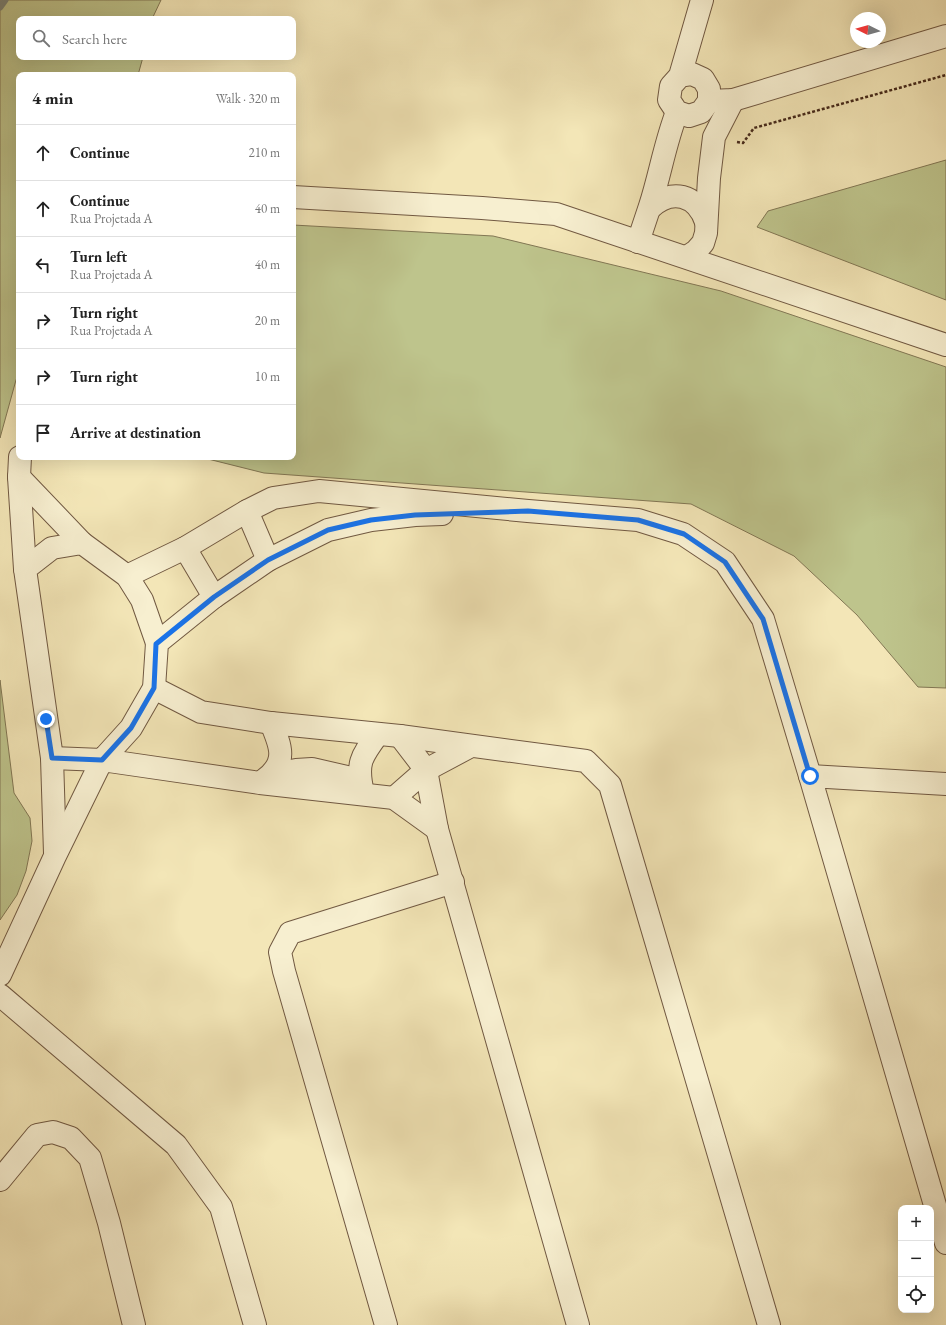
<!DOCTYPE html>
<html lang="en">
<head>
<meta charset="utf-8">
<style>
	body { margin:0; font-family:"EB Garamond",serif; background:#f6f6f6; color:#222 }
	.controls { position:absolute; right:12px; bottom:12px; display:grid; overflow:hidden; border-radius:8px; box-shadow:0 4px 16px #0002 }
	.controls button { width:36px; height:36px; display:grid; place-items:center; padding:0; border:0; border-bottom:1px solid #e0e0e0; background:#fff; color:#222; font:20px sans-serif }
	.compass { position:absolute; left:850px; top:12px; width:36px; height:36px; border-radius:50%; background:#fff; box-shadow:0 4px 16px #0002; rotate:275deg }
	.stop { position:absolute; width:12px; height:12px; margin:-9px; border:3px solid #1a73e8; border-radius:50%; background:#fff }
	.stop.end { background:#1a73e8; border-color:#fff; box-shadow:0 1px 4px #0008 }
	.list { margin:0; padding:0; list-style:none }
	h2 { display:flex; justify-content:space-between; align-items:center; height:52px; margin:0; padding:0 16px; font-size:17px }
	h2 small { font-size:13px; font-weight:400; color:#767676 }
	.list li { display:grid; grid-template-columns:26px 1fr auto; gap:12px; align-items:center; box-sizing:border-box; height:56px; padding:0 16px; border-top:1px solid #e0e0e0 }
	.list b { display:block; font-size:15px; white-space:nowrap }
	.list p { margin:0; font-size:13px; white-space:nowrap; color:#767676 }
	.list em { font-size:13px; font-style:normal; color:#767676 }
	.icon { flex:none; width:22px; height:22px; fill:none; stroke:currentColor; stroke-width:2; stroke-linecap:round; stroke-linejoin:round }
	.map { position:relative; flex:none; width:946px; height:1325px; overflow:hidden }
	.search { position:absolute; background:#fff; box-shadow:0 4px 16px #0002; left:16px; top:16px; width:280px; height:44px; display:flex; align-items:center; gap:10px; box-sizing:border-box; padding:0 14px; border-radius:8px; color:#767676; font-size:15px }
	.panel { position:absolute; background:#fff; box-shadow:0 4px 16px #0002; left:16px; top:72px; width:280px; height:388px; border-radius:8px }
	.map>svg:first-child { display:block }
	.green { fill:#bec48c; stroke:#827754 }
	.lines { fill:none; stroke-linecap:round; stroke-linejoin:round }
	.stream { stroke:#7a8378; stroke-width:7 }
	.street-casing { stroke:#715942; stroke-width:24 }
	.path { stroke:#462a1b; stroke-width:2.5; stroke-dasharray:3 2; stroke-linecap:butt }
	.street { stroke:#f7efd0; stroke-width:22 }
	.route { stroke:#1a73e8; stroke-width:5 }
</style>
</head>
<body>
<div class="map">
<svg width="946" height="1325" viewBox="0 0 946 1325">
	<rect width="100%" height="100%" fill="#f3e6b7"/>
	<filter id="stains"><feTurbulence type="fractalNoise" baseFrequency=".005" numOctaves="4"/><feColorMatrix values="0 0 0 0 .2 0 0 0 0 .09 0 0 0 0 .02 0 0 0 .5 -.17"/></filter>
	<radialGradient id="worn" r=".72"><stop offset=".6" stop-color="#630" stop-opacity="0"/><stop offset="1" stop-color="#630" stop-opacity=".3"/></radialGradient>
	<!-- green -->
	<g class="green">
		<path d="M0,0H161L152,19H19V57H143L138,75H19V374L16,380L0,438Z"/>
		<path d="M946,160V300L757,227L768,211Z"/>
		<path d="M293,225L493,236L721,291L946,367V688L918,687L857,615L794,556L691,504L264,473L200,457H293Z"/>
		<path d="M0,680L14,793L30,818L32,841L26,871L17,895L0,920Z"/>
	</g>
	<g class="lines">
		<!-- stream -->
		<path class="stream" d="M0,7L5,0"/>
		<defs>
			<g id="street">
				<path d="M680,76L692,74L703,79L709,89V101L701,112L689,116L677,112L669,100L671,86L680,76L702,0"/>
				<path d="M709,101L733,100L946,36"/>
				<path d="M293,197L482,208L556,214L946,345"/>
				<path d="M650,208C671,188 697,194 706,222"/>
				<path d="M638,242C642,230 646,218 650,206C660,175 665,143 677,112"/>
				<path d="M687,257L696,251L703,243L706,233L709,178L714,137L733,100"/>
				<path d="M20,457L19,477L25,569"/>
				<path d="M19,477L82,543"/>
				<path d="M247,511L268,560"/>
				<path d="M185,548L214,597"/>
				<path d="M127,576L185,548L247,511L273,498L319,491L528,511L638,520L683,534L725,562L763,619L810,776"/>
				<path d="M154,688L201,712L271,723L400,736L586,761L610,785L769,1325"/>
				<path d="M400,736L426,770L437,829L578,1325"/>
				<path d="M52,758L102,760L131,728L154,688L157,643L214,597L268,560L328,530L371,520L415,515L442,514"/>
				<path d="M273,774L296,770L312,769L360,780"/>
				<path d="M264,780C288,763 281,746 271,723"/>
				<path d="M946,784L810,776L946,1243"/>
				<path d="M363,793C356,763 361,757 378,734"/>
				<path d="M394,798L426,770L471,746"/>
				<path d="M55,853L52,758L25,569L52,548L82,543L127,576L142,600L157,643"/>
				<path d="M0,975L55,856L102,760L260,783L394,798L437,829"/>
				<path d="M0,995L176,1145L221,1207L255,1325"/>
				<path d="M0,1180L37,1135L53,1132L71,1138L90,1158L109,1223L134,1325"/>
				<path d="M386,1325L284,971L280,952L290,933L453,882"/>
			</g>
		</defs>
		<!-- street casing -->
		<use href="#street" class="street-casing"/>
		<!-- path -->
		<path class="path" d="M737,142L743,143L754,128L946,75"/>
		<!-- street -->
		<use href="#street" class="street"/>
	</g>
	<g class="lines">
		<!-- route -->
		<path class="route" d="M46,719L52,758L102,760L131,728L154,688L156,644L214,597L268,560L328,530L371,520L415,515L528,511L638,520L684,534L725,562L763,619L810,776"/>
	</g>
	<rect width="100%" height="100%" filter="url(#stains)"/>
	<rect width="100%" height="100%" fill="url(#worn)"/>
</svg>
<div class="controls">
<button>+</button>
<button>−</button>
<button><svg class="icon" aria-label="locate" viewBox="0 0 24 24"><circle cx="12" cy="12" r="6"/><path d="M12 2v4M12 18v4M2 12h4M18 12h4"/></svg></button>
</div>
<svg class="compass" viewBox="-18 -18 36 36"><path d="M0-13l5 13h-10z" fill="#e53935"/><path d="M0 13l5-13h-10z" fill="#767676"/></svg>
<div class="stop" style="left:810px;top:776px"></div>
<div class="stop end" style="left:46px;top:719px"></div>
<div class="search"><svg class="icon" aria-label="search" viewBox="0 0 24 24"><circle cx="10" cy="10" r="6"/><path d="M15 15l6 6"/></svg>Search here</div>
<section class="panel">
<h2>4 min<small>Walk · 320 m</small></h2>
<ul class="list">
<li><svg class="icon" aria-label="ahead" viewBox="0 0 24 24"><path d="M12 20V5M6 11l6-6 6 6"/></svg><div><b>Continue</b></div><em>210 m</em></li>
<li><svg class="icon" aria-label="ahead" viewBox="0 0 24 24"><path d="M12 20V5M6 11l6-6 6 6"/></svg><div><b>Continue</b><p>Rua Projetada A</p></div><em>40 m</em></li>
<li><svg class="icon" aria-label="left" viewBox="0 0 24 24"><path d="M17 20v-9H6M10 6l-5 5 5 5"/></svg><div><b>Turn left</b><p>Rua Projetada A</p></div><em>40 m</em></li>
<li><svg class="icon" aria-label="right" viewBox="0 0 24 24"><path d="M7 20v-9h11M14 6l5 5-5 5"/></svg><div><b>Turn right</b><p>Rua Projetada A</p></div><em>20 m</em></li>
<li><svg class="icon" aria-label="right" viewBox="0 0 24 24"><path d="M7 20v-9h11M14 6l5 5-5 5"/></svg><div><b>Turn right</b></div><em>10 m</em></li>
<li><svg class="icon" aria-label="arrive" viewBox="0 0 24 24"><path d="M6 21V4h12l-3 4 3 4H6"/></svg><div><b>Arrive at destination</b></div></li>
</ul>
</section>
</div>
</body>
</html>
